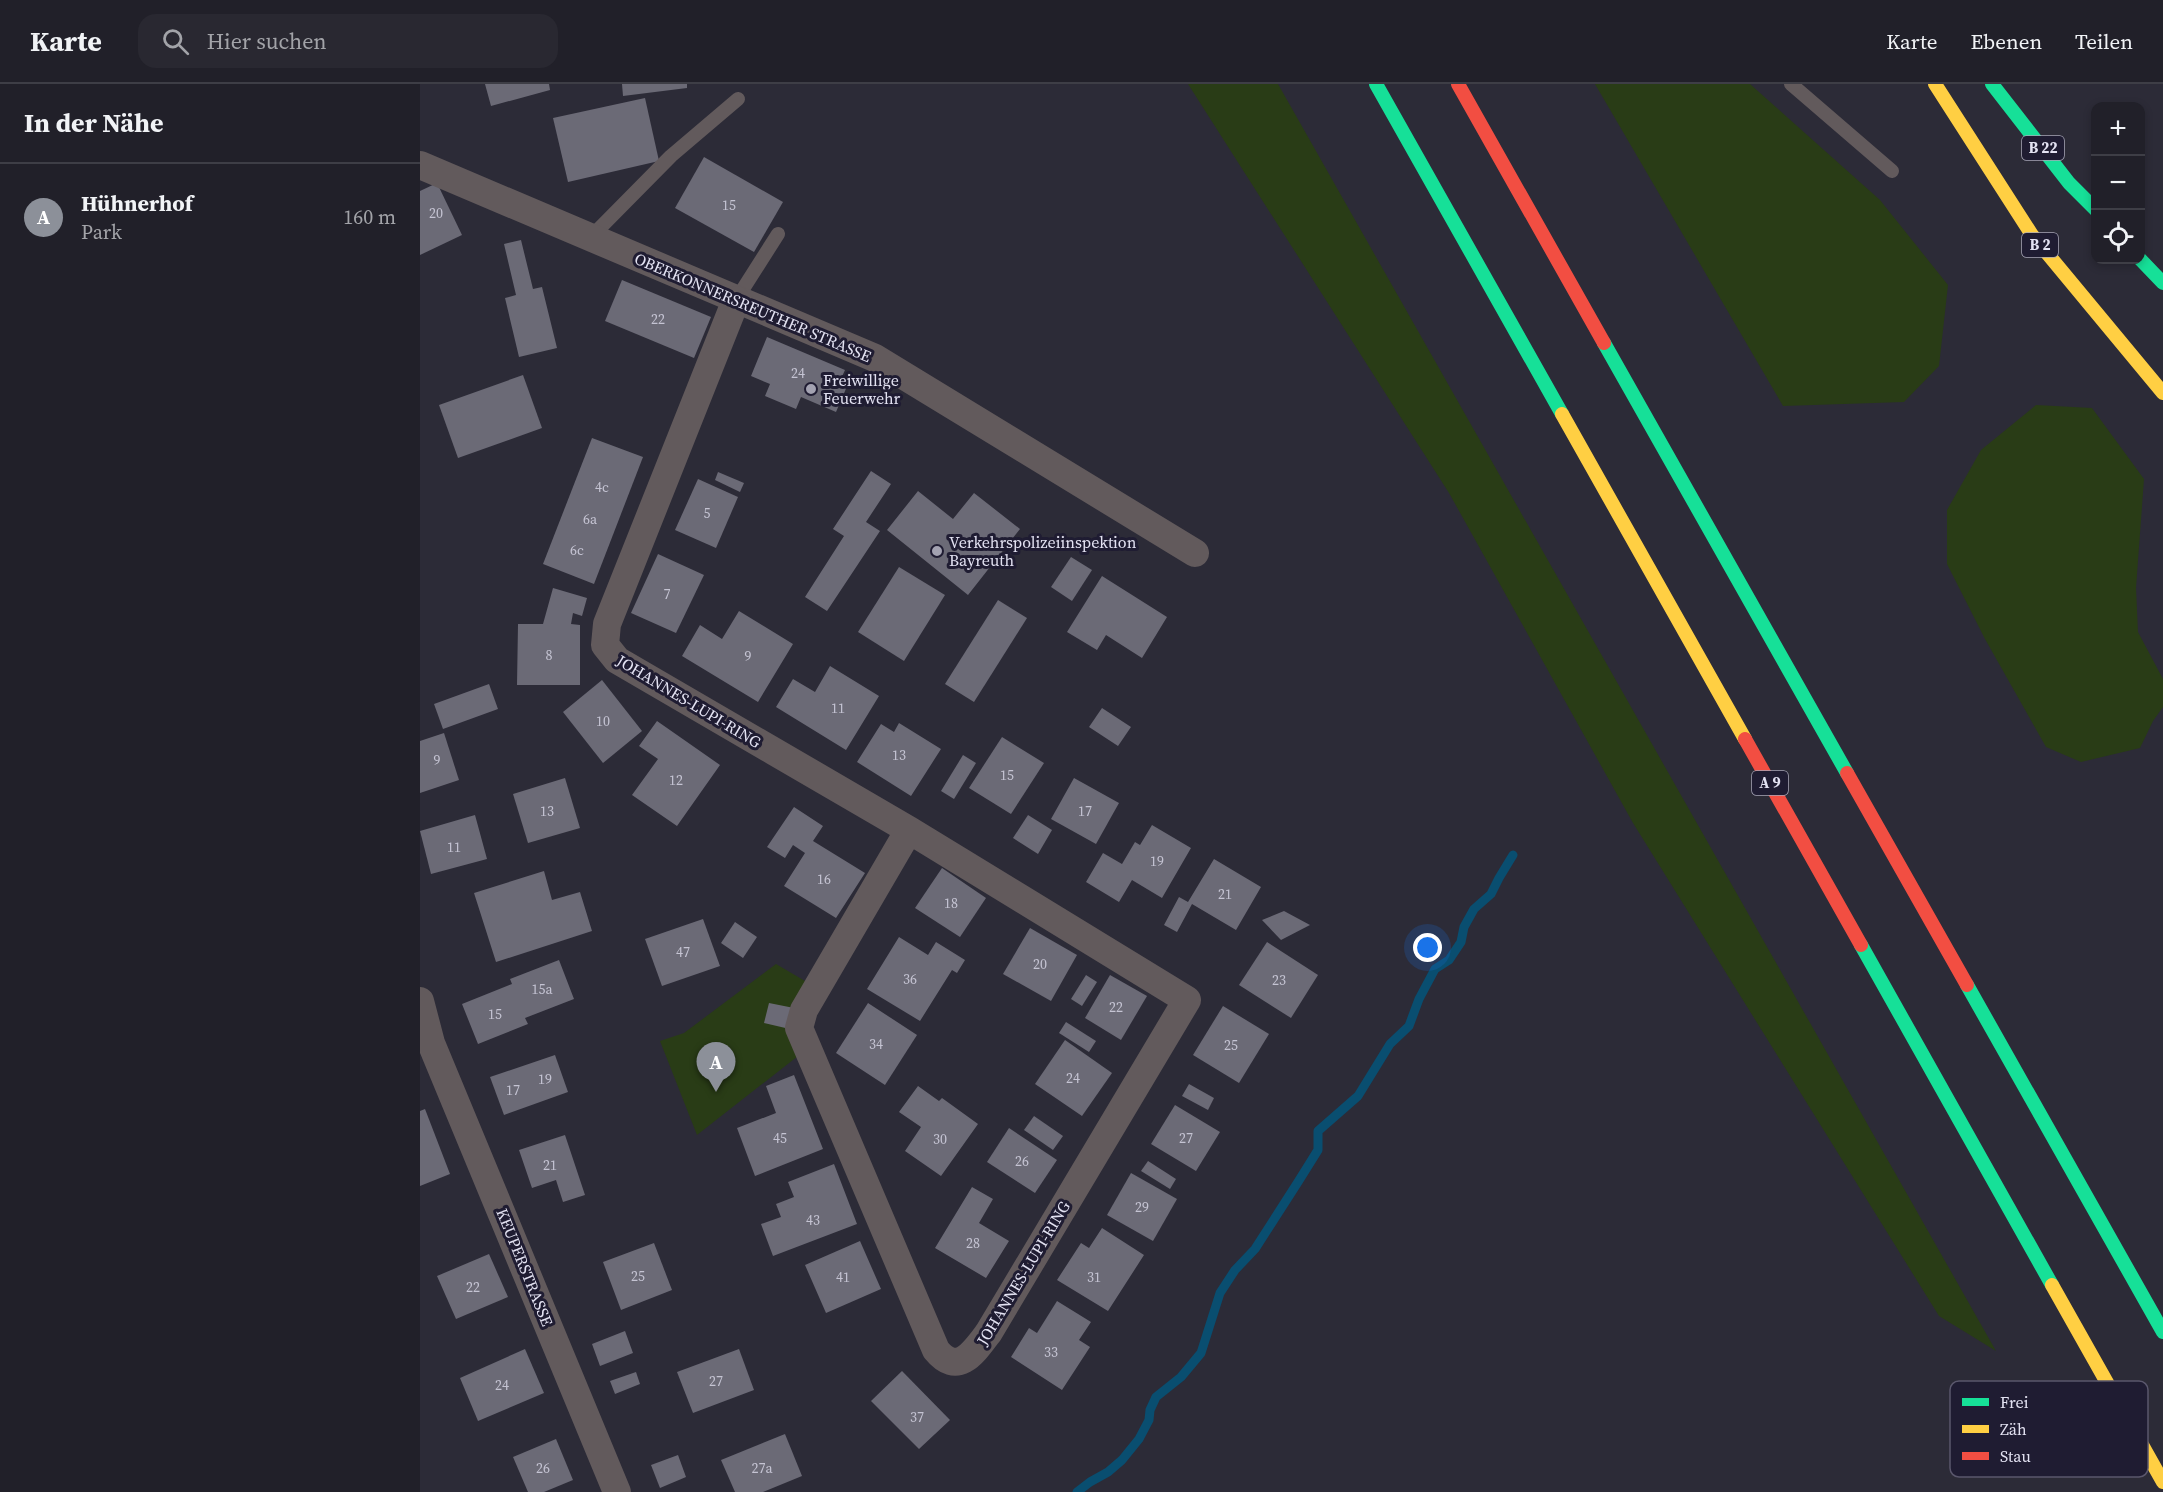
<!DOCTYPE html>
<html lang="de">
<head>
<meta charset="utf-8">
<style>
	body { margin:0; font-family:"Source Serif 4",serif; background:#292831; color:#f1f3f6 }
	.controls { position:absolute; right:18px; top:18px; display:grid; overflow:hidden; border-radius:12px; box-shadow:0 3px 9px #0003 }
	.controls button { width:54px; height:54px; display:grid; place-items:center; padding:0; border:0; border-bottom:2px solid #3e3e46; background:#212029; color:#f1f3f6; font:30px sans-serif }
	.you { position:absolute; left:1008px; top:864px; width:21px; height:21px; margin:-15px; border:4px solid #fff; border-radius:50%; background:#1a73e8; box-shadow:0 0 0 9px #1a73e833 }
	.badge { display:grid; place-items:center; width:39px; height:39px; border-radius:50%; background:#8c9099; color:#fff; font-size:20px; font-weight:700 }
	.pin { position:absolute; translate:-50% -50px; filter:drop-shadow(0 2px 3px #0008) }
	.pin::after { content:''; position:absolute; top:32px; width:21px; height:18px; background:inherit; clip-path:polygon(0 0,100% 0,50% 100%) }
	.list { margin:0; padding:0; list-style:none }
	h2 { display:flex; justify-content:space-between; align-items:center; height:78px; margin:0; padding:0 24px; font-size:26px }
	h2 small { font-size:20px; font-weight:400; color:#a2a3a8 }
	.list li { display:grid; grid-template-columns:39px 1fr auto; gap:18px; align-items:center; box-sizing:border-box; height:108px; padding:0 24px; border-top:2px solid #3e3e46 }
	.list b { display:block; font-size:22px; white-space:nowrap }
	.list p { margin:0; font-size:20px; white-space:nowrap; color:#a2a3a8 }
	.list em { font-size:20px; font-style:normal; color:#a2a3a8 }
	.icon { flex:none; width:33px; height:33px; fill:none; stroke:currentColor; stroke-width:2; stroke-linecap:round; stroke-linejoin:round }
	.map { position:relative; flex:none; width:1743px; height:1408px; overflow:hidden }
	header { display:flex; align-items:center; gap:36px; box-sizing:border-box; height:84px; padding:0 30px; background:#212029; border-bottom:2px solid #3e3e46 }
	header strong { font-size:28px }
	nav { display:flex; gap:33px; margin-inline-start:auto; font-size:21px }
	.search { width:420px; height:54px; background:#292831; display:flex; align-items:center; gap:15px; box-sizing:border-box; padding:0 21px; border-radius:18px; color:#a2a3a8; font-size:22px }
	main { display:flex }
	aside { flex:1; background:#212029 }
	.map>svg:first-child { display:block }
	.green { fill:#293c16 }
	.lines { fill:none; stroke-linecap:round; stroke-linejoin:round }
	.stream { stroke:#094e70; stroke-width:9 }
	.building { fill:#6b6a76 }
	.lane { stroke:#625a5c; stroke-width:14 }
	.street { stroke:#625a5c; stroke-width:28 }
	.fast { stroke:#16e098; stroke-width:14 }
	.slow { stroke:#ffcf43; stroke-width:14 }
	.jam { stroke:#f24e42; stroke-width:14 }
	.poi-dot { fill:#a3a2b1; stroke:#1f1c32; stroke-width:2 }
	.labels { text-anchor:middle; stroke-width:6; stroke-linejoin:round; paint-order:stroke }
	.number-label { font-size:14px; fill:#c5c4d3 }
	.shield { fill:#1f1c32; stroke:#a8a7b8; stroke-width:1.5 }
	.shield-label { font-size:15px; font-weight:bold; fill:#e3e2f2 }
	.street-label { font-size:16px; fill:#e3e2f2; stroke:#1f1c32 }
	.poi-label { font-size:16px; fill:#e3e2f2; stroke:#1f1c32; text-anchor:start }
	.key { fill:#1f1c32; stroke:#5a576c; stroke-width:1.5 }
	.key-label { font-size:16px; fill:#e3e2f2 }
</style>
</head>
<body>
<header>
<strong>Karte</strong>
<div class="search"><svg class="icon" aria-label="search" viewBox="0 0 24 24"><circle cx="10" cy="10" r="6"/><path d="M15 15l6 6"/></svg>Hier suchen</div>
<nav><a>Karte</a><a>Ebenen</a><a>Teilen</a></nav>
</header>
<main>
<aside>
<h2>In der Nähe<small></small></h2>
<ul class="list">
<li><span class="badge">A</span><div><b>Hühnerhof</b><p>Park</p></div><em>160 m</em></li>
</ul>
</aside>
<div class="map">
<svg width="1743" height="1408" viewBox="0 0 1743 1408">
	<rect width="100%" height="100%" fill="#2c2b37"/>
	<!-- green -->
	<g class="green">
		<path d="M768,0H858L1576,1267L1519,1232L1213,739L1029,409Z"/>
		<path d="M1175,0H1330L1460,116L1528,201L1519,282L1484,318L1363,322Z"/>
		<path d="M1616,321L1672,324L1724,395L1716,504L1718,548L1743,595V623L1733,637L1720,664L1661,678L1626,663L1565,555L1527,480V426L1561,366Z"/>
		<path d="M356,880L397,904L387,965L277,1051L240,957L264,949Z"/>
	</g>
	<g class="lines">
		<!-- stream -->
		<path class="stream" d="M657,1408L670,1398L688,1388L702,1376L719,1355L729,1336L730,1326L736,1313L761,1293L781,1269L800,1209L815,1186L835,1165L878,1098L898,1066V1047L938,1012L970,960L989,942L999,915L1015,885L1029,876L1041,858L1044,843L1054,825L1071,810L1079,794L1093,771"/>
	</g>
	<!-- building -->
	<g class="building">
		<path d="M65,0H129L130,6L71,22Z"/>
		<path d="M202,0H267V4L203,12Z"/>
		<path d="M225,14L239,77L148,98L133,34Z"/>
		<path d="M284,73L363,118L334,168L255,124Z"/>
		<path d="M17,99L42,151L0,171V107Z"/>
		<path d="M101,156L113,205L122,203L137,264L99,273L85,214L96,211L84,160Z"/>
		<path d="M202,196L291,233L274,274L185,237Z"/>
		<path d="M347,253L425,286L420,297L428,300L416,328L381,313L376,325L345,312L350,300L331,292Z"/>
		<path d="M103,291L122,344L38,374L19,321Z"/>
		<path d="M172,354L223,373L174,500L123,480Z"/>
		<path d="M451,387L471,400L446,438L460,447L407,527L385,513L424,452L413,445Z"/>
		<path d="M298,388L324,399L320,408L295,396Z"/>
		<path d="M278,395L318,413L296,464L255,446Z"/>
		<path d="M498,407L533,435L554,409L600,445L548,511L467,446Z"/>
		<path d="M238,470L284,491L256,549L211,529Z"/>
		<path d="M651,473L672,486L652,517L631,503Z"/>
		<path d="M479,483L525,511L484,577L438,548Z"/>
		<path d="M682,492L747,533L722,574L686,551L677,566L647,548Z"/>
		<path d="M133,504L167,514L162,532L153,529L151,540L160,541V601H97L98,540H123Z"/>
		<path d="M578,516L607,534L554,618L525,600Z"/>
		<path d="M319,527L373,560L338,618L262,572L280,541L302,555Z"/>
		<path d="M410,582L459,612L426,666L356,623L373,595L395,608Z"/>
		<path d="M182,596L222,647L183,679L143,628Z"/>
		<path d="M69,600L78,625L23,645L14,620Z"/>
		<path d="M682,624L711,643L698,662L669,643Z"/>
		<path d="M237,637L300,681L257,742L212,711L238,675L219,662Z"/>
		<path d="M479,639L521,665L491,712L437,678L461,640L474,648Z"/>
		<path d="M24,649L39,696L0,709V657Z"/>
		<path d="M582,653L624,679L591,730L549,704Z"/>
		<path d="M543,671L556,679L534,715L521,707Z"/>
		<path d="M145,694L160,744L108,759L93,710Z"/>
		<path d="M654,694L699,719L676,760L631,735Z"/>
		<path d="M374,723L403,742L393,757L445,789L416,834L364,802L385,769L373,761L365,774L347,763Z"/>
		<path d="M55,731L67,775L11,790L0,747Z"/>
		<path d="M608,731L632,746L618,770L593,754Z"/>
		<path d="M732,741L771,764L742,814L712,796L699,818L666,798L683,769L702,780L715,758L720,761Z"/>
		<path d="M794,775L841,803L816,846L772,820L757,848L744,841L759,813L768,818Z"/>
		<path d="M522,784L566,814L540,853L495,824Z"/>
		<path d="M124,787L132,816L160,808L172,847L76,878L54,809Z"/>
		<path d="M864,827L890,841L861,856L842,836Z"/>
		<path d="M283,835L300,882L242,902L225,855Z"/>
		<path d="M315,838L337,853L323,874L301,859Z"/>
		<path d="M610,844L657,871L631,917L583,890Z"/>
		<path d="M479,853L508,871L516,858L545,876L537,889L532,886L500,937L447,905Z"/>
		<path d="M847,858L898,891L871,934L819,901Z"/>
		<path d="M139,876L154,915L105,934L108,940L58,960L42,920L92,900L90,895Z"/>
		<path d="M666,891L677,898L662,922L651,915Z"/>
		<path d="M690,891L727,912L701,956L665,934Z"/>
		<path d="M349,919L379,925L374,946L344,939Z"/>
		<path d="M448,919L497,951L465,1001L416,969Z"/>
		<path d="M803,922L849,950L819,999L773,971Z"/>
		<path d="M646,938L676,957L669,968L639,949Z"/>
		<path d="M645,956L692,989L662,1032L615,1000Z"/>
		<path d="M135,971L148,1008L84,1031L70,993Z"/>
		<path d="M374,991L403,1065L335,1092L317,1044L356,1029L346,1002Z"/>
		<path d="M769,1000L794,1014L788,1026L762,1012Z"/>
		<path d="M498,1002L519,1017L522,1014L558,1040L521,1092L485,1067L501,1043L479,1028Z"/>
		<path d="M755,1021L800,1048L776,1087L731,1060Z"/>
		<path d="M5,1025L30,1090L0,1102V1027Z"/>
		<path d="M614,1032L643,1052L633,1066L604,1046Z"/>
		<path d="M589,1044L637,1076L615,1109L567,1078Z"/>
		<path d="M145,1051L165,1111L143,1118L136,1096L112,1104L99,1066Z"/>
		<path d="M728,1077L756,1095L750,1105L721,1087Z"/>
		<path d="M414,1080L437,1140L353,1172L341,1140L361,1133L356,1120L374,1113L368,1098Z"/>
		<path d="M711,1089L757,1115L733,1157L687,1131Z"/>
		<path d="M552,1103L573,1115L559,1139L589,1157L566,1194L515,1164Z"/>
		<path d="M682,1144L724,1171L688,1227L637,1196L661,1159L669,1164Z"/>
		<path d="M440,1157L461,1205L406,1229L385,1181Z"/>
		<path d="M234,1159L252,1206L201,1226L183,1178Z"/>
		<path d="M69,1170L88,1213L36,1235L17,1192Z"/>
		<path d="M637,1217L671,1238L659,1256L670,1263L642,1306L591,1273L609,1244L617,1249Z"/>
		<path d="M205,1247L213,1269L180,1282L172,1260Z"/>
		<path d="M105,1265L124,1309L58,1337L40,1294Z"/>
		<path d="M319,1265L334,1306L273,1329L257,1288Z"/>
		<path d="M482,1287L530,1336L499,1365L451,1317Z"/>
		<path d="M216,1288L220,1300L195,1310L190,1297Z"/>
		<path d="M365,1350L382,1392L343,1408H315L301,1376Z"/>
		<path d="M136,1355L153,1396L124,1408H108L93,1373Z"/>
		<path d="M258,1371L266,1393L240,1404L231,1381Z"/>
	</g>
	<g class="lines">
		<!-- lane -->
		<g class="lane">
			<path d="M1371,0L1472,87"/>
			<path d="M170,154L251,72L318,15"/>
			<path d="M316,216L358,150"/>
		</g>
		<!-- street -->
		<g class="street">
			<path d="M0,81L455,274L775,469"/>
			<path d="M316,216L187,540L185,561L197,576L489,746L767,916L569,1248C554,1268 538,1293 516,1266L379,944L384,926L489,746"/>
			<path d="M0,917L11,959L197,1408"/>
		</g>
		<!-- fast -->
		<g class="fast">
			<path d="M956,0L1142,330"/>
			<path d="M1572,0L1649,99L1676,126"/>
			<path d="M1720,175L1743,199"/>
			<path d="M1184,259L1427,689"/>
			<path d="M1441,861L1632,1201"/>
			<path d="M1547,901L1743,1248"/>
		</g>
		<!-- slow -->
		<g class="slow">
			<path d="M1515,0L1612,151L1743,309"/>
			<path d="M1142,330L1325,655"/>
			<path d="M1632,1201L1743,1398"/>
		</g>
		<!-- jam -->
		<g class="jam">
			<path d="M1038,0L1184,259"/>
			<path d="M1325,655L1441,861"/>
			<path d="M1427,689L1547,901"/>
		</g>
	</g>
	<!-- markers -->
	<g class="poi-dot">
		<circle cx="391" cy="305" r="6"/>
		<circle cx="517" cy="467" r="6"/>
	</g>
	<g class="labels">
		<!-- number labels -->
		<g class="number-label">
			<text x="309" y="126">15</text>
			<text x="16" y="134">20</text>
			<text x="238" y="240">22</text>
			<text x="378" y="294">24</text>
			<text x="182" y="408">4c</text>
			<text x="287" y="434">5</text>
			<text x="170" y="440">6a</text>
			<text x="157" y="471">6c</text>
			<text x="247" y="515">7</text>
			<text x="129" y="576">8</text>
			<text x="328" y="577">9</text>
			<text x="418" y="629">11</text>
			<text x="183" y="642">10</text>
			<text x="479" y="676">13</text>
			<text x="17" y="681">9</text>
			<text x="587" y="696">15</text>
			<text x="256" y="701">12</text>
			<text x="127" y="732">13</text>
			<text x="665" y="732">17</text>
			<text x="34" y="768">11</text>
			<text x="737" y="782">19</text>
			<text x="404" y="800">16</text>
			<text x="805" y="815">21</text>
			<text x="531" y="824">18</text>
			<text x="263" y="873">47</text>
			<text x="620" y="885">20</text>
			<text x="490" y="900">36</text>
			<text x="859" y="901">23</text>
			<text x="122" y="910">15a</text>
			<text x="696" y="928">22</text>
			<text x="75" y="935">15</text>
			<text x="456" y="965">34</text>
			<text x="811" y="966">25</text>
			<text x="653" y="999">24</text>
			<text x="125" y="1000">19</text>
			<text x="93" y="1011">17</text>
			<text x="360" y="1059">45</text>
			<text x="766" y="1059">27</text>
			<text x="520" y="1060">30</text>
			<text x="602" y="1082">26</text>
			<text x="130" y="1086">21</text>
			<text x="722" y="1128">29</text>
			<text x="393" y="1141">43</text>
			<text x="553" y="1164">28</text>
			<text x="218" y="1197">25</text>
			<text x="423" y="1198">41</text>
			<text x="674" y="1198">31</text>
			<text x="53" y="1208">22</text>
			<text x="631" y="1273">33</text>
			<text x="296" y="1302">27</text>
			<text x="82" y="1306">24</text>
			<text x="497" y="1338">37</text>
			<text x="123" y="1389">26</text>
			<text x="342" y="1389">27a</text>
		</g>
		<!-- shield labels -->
		<g class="shield">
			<rect x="1602" y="52" width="42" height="24" rx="4.5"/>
			<rect x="1602" y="149" width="36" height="24" rx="4.5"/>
			<rect x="1332" y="687" width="36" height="24" rx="4.5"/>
		</g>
		<g class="shield-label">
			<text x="1623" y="69">B 22</text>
			<text x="1620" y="166">B 2</text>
			<text x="1350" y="704">A 9</text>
		</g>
		<!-- street labels -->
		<g class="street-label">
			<text transform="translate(333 223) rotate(23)" y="6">OBERKONNERSREUTHER STRASSE</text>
			<text transform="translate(269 617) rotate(31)" y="6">JOHANNES-LUPI-RING</text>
			<text transform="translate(105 1183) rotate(68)" y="6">KEUPERSTRASSE</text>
			<text transform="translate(603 1189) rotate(-59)" y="6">JOHANNES-LUPI-RING</text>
		</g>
		<!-- poi labels -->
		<g class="poi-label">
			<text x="403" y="302">Freiwillige<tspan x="403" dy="18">Feuerwehr</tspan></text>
			<text x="529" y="464">Verkehrspolizeiinspektion<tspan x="529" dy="18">Bayreuth</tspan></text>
		</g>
	</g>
	<!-- legend -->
	<rect x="1530" y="1297" width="198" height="96" rx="9" class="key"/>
	<rect x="1542" y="1314" width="27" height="8" fill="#16e098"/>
	<rect x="1542" y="1341" width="27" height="8" fill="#ffcf43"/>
	<rect x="1542" y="1368" width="27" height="8" fill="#f24e42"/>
	<g class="key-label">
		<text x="1580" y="1324">Frei</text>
		<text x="1580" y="1351">Zäh</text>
		<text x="1580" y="1378">Stau</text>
	</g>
</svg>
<div class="controls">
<button>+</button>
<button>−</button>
<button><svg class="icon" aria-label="locate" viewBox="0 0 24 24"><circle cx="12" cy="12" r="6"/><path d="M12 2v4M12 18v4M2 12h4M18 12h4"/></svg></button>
</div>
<div class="you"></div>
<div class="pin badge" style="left:296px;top:1008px">A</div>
</div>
</main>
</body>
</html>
